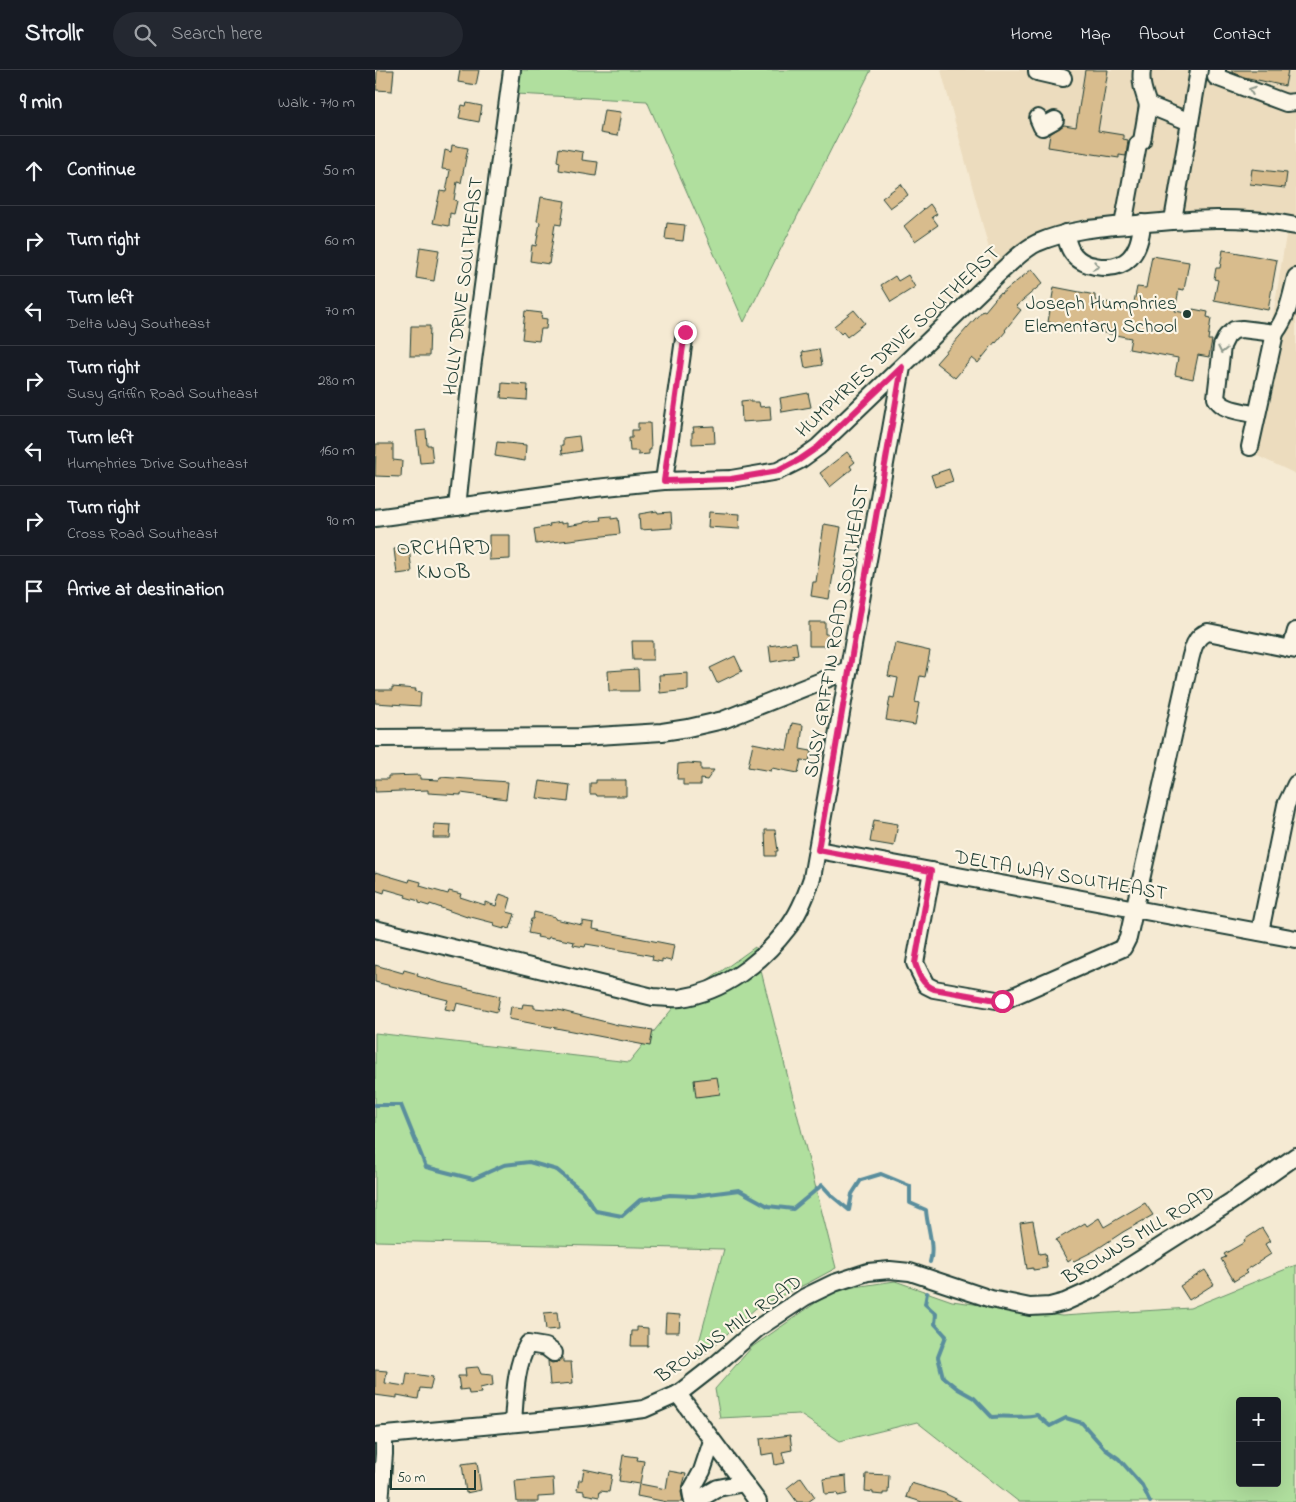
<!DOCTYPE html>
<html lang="en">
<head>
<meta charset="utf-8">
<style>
	body { margin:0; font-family:"Indie Flower",sans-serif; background:#242831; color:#f1f3f6 }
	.controls { position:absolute; right:15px; bottom:15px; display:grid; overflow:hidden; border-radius:5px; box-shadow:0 5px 20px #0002 }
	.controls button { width:45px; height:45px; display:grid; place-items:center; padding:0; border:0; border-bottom:1px solid #363941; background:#171b24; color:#f1f3f6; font:25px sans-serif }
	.scale { position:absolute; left:15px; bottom:12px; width:86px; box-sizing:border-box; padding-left:5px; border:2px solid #1f3d34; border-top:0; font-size:14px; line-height:18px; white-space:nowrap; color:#1f3d34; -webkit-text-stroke:4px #fcf5e5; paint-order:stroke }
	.stop { position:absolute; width:15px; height:15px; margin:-11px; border:4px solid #db2777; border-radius:50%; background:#fff }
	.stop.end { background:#db2777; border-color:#fff; box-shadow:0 1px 5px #0008 }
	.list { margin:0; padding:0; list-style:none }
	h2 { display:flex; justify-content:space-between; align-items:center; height:65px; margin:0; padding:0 20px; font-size:21px }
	h2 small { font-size:16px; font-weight:400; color:#9ea1a6 }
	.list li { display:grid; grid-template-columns:32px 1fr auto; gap:15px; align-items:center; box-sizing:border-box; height:70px; padding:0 20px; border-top:1px solid #363941 }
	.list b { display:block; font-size:19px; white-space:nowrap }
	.list p { margin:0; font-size:16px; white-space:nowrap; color:#9ea1a6 }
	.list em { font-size:16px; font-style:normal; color:#9ea1a6 }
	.icon { flex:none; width:28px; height:28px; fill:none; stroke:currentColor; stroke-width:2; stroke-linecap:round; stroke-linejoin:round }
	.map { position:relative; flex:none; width:921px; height:1432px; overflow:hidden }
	header { display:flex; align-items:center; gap:30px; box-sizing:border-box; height:70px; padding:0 25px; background:#171b24; border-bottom:1px solid #363941 }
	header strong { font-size:24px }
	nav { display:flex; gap:28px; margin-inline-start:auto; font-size:18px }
	.search { width:350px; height:45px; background:#242831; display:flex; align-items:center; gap:12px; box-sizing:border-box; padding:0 18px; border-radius:28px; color:#9ea1a6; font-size:19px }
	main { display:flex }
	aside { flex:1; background:#171b24 }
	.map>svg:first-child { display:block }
	.built { fill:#ecdcbe }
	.green { fill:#b0df9e; stroke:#688e69; fill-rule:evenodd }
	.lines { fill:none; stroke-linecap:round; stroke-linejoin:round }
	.stream { stroke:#5a8e9d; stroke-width:4 }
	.building { fill:#d8bc8d; stroke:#1f3d34 }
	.minor-casing { stroke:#1f3d34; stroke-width:20 }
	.minor { stroke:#fcf5e5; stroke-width:16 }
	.oneway { stroke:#8e998c }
	.route { stroke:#db2777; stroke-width:6 }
	.poi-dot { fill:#1f3d34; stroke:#fcf5e5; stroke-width:2 }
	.labels { text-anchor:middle; stroke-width:4.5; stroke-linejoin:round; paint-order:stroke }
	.street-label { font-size:20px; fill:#1f3d34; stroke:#fcf5e5 }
	.poi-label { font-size:20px; fill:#1f3d34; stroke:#fcf5e5; text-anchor:end }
	.neighbourhood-label { font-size:21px; letter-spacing:1px; fill:#1f3d34; stroke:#fcf5e5 }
</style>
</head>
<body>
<header>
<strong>Strollr</strong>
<div class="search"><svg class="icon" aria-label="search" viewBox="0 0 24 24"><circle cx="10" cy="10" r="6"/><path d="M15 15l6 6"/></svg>Search here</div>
<nav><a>Home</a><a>Map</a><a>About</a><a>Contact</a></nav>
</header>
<main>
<aside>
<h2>9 min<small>Walk · 710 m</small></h2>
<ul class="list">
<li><svg class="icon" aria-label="ahead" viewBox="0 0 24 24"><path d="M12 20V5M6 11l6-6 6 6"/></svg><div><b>Continue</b></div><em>50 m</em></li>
<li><svg class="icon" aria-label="right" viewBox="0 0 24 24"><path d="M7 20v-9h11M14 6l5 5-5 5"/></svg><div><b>Turn right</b></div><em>60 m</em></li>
<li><svg class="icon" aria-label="left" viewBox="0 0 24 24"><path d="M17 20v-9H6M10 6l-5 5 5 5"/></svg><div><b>Turn left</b><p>Delta Way Southeast</p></div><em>70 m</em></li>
<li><svg class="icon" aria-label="right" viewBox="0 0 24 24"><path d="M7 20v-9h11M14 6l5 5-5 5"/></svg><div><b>Turn right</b><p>Susy Griffin Road Southeast</p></div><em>280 m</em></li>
<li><svg class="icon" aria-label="left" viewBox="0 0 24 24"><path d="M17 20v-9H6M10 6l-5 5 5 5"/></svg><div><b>Turn left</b><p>Humphries Drive Southeast</p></div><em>160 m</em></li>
<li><svg class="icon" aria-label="right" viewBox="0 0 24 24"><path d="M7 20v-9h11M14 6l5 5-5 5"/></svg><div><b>Turn right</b><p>Cross Road Southeast</p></div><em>90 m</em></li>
<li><svg class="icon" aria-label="arrive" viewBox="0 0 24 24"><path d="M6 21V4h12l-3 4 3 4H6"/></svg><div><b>Arrive at destination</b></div></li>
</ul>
</aside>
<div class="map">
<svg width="921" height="1432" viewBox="0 0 921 1432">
	<rect width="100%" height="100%" fill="#f5ead3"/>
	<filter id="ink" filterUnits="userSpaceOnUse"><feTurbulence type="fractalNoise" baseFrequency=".02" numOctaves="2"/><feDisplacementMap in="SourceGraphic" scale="10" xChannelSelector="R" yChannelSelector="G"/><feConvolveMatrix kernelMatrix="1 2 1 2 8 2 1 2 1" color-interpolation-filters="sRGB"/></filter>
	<g filter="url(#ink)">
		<!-- built -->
		<path class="built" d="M566,0H921V404L876,383L912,159L828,146L695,151L621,205Z"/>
		<!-- green -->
		<g class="green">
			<path d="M146,0H496L369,252L272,31L141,24Z"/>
			<path d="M380,877L461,1198L435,1212L381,1238L324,1289L323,1276L349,1179L0,1171V963L254,992L302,933Z"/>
			<path d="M921,1195V1432H644L542,1352L465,1371L424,1344L345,1348L340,1319L377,1277L459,1220L520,1211L577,1231L687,1246L815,1238ZM865,1331H902V1413H865Z"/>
		</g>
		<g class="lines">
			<!-- stream -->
			<g class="stream">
				<path d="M0,1035H26L51,1097L98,1109L129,1095L154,1092L182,1100L207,1121L221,1141L247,1146L265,1130L295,1125L318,1126L364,1120L393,1136L418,1139L447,1115L457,1126L474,1140L477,1124L486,1110L506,1104L535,1116V1133L551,1140C552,1157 560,1176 555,1192"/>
				<path d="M552,1223L550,1234L561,1244L560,1254L571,1266L563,1287L568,1307L583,1319L599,1328L617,1347C632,1345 647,1349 662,1345L675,1356L691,1348L707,1353L730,1379L744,1389L767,1415L775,1432"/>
			</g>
		</g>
		<!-- building -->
		<g class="building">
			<path d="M2,0H19L17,21L1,20Z"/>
			<path d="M85,0H104L101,15L83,12Z"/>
			<path d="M710,0H733L723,61L748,65V69L753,70L751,86L744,85V88L673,77L675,64L689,55L701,57Z"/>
			<path d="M857,0H913L910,16L869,7L857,2Z"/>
			<path d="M92,33L107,36L104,52L84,48L87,35L91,36Z"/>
			<path d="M229,40L246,42L242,66L225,63Z"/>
			<path d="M77,75L93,78L86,113L82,112L79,130L82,131L79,144L75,143L74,156L58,153L65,121L71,122L75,100L67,99L70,80L76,82Z"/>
			<path d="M184,78L208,82L207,90L223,92L221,106L184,100L185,92L182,91Z"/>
			<path d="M877,99L912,103L910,118L875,114Z"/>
			<path d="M526,114L533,125L515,138L507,128Z"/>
			<path d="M166,127L190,131L186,155L180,154L174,194L155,191L157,175L161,176L165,152L162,151Z"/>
			<path d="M555,134L562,144L557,147L563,155L540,171L529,156Z"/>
			<path d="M292,153L310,155L308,171L290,169Z"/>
			<path d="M45,177L64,180L59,211L41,208Z"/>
			<path d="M848,180L902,190L893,240L839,230L843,210L839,209L841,198H845Z"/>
			<path d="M777,186L814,192L809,220L804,219L800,241L817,244L818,239L833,242L832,247L836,248L833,270H837L834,287L823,285L818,309L800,305L803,288L754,279L756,268L673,252L679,217L720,225V230L758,237L762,217L771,218Z"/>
			<path d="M657,199L668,213L641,236L646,240L630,260L631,261L621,273L620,272L603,293L597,288L580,308L561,293L608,240L610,241L625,223L626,224Z"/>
			<path d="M533,205L540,217L516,232L506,215L520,206L523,211Z"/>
			<path d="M479,240L490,253L472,267L468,262L466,264L459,256Z"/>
			<path d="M150,241L167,243L166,248L172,249L171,259H166L164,271L147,269Z"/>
			<path d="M36,256H55L54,286H35Z"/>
			<path d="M444,279L447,295L430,298L427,282Z"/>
			<path d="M127,313L153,315L152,330L126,328Z"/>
			<path d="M433,323L436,337L407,342L405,328Z"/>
			<path d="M375,330V332H384L385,337L395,336L396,350L367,352L366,331Z"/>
			<path d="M263,353H275L276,380H274V384L263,385V381H255L254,368H257V360H263Z"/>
			<path d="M339,356L340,373L317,374V362H319L318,357Z"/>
			<path d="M51,360L52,375H56L58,392L45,393L41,361Z"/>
			<path d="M204,366L206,381L187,384L186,375H188V368Z"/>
			<path d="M122,372L151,375L150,391L120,386Z"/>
			<path d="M1,374H18V390L27,391L26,407L0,406Z"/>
			<path d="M472,382L480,392L475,396L477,399L455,417L445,403Z"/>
			<path d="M574,399L578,411L560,417L556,405Z"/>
			<path d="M282,441L283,443L296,442L297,458L265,460L264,444Z"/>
			<path d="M334,442L365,444L364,459L333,457Z"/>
			<path d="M236,446V449L243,448L245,464L161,474L159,459L175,456L174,454L186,452V454L192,453V456L209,453V452L226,450L225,447Z"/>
			<path d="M449,454L466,457L454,529L436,526L438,512H441Z"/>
			<path d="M114,465H135V489L114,490Z"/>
			<path d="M34,478L37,502L22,504L19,479Z"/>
			<path d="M434,552H450V564H456L455,576H434Z"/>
			<path d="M257,571H278V590H258Z"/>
			<path d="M421,572L423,584L418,585L419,588L396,592L394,576Z"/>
			<path d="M520,573L555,581L550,607L545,606L540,632L544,633L540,655L511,650L515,627L519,628L523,608L513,606Z"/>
			<path d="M360,586L367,601L342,613L335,598Z"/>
			<path d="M263,599L264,621H234L233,601Z"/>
			<path d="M313,603V620L285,623L284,605Z"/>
			<path d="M17,617L41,619L40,621L46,622L45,636L0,633V620H17Z"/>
			<path d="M417,653L428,655L425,679L436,681L434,691L426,690L423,703L397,698L396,701L373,697L378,673L412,680Z"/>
			<path d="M313,693L326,694V700H339L332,710L326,709V715H308V709H302L303,694Z"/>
			<path d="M45,705V709L64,710L65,707L133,712L131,729L86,723V725L53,723V720L0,722V709H13V706Z"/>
			<path d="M221,710H251V726H222L221,724H215V713H221Z"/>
			<path d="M165,711L195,715L193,732L162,728Z"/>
			<path d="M499,750L523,754L519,776L495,772Z"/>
			<path d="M59,754L76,755L75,768H58Z"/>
			<path d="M390,760H400L403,781H401V786H391Z"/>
			<path d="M0,802L34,812L35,809L46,812L45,816L73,824L74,821L86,824L85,827L110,835V832L121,836L125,824L136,828L132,842L140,844L135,859L129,857V859L118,856L119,853L92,846V847L55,834L54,836L44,833V831L30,827L31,825L10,819L9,823L0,820Z"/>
			<path d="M159,842L180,847V849L207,855V851L219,853L218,859L299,875L296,891L287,889V892L277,890L278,886L268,884L223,876L211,874L210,877L198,875L199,872L174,867L173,869L162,867L163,865L153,863L156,849H158Z"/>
			<path d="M0,895L28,903L29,900L43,904L42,906L63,912L125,926L122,942L82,933L80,941L70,939L73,930L0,912Z"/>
			<path d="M148,934L159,935V938L183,940L243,955L278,960L275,976L134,949L136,936L147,938Z"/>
			<path d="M342,1007L345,1024L321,1027L319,1010Z"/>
			<path d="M770,1133L778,1145L748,1162L719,1181L699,1191L697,1189L693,1192L681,1170L710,1153L712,1156L724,1148L729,1157Z"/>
			<path d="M658,1151L664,1184L670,1183L672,1198L658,1200V1198L652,1199L645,1153Z"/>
			<path d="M887,1158L895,1171L890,1174L896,1184L870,1201L872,1203L859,1211L846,1189L851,1187L849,1184L870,1172L869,1170Z"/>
			<path d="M830,1200L839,1214L814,1230L805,1216Z"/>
			<path d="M182,1242L184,1259L171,1260L169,1243Z"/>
			<path d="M291,1244L305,1245L304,1262H290Z"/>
			<path d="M262,1257L273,1258V1276H256L257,1261H262Z"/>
			<path d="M188,1287V1292H196L198,1313L175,1315L173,1291L177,1293L182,1292Z"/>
			<path d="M103,1297L106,1304L117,1305L118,1315L105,1318L106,1323L94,1324L93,1319L85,1320L83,1306H91L90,1298Z"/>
			<path d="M0,1300L12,1301L10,1313L30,1316L32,1303L58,1307L55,1319L45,1318L43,1329L22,1325V1328L0,1325Z"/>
			<path d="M415,1365L417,1380L407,1382L410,1393L400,1395L398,1383L387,1385L385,1369Z"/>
			<path d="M248,1385L263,1387L262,1390L269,1391L265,1414L291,1419L294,1401L311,1404L306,1422L308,1432H292L262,1426L264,1414L244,1411Z"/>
			<path d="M102,1392L106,1420L91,1423L87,1394Z"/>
			<path d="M209,1399L237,1405L234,1422L225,1421L224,1427L209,1424V1421L202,1420L204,1410H207Z"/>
			<path d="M491,1404L514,1405L513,1423H508V1425L498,1424V1422L490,1421Z"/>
			<path d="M471,1406L472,1424L463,1426L462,1423L450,1424L448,1409Z"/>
			<path d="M426,1407L440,1427L433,1432H422L412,1418Z"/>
			<path d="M178,1408L179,1426L163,1427V1432H142L140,1411Z"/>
			<path d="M536,1413L569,1423L587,1432H547L531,1427Z"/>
		</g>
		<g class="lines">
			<defs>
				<g id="minor">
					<path d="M662,0V2L688,8"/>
					<path d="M767,0C765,13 769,23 773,35L815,52"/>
					<path d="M842,0L841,7L911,33L921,32"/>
					<path d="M663,48L667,57L680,50"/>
					<path d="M798,150L824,0"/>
					<path d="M748,155L763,74L767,71L773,35"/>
					<path d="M690,163C692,171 694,180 699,185C704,191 713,195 720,196C752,202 765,183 767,153"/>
					<path d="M882,345C868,341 848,341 841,328L847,276L852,266L859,260L867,259L900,263"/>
					<path d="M875,377L900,263C913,246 916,227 921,207"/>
					<path d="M289,411L310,262"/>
					<path d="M82,437L97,298L137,0"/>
					<path d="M0,448L221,418L289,411L356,409L403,401L425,390L443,377L621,206C634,195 647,180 662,173C694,159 728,157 762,154C816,149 868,145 921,156"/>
					<path d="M916,579L921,561"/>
					<path d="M0,668L206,667L287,662L313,658L348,650L474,600"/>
					<path d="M443,780L921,869"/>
					<path d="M557,801L540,893L551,915L559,919L627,931L748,878L753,868L812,603C816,589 817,566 833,562L921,580"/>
					<path d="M0,859L278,927C286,927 296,929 305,928C348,922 386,893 412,859C424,844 431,826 437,808L527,297"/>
					<path d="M885,862L911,735L921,714"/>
					<path d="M303,1324L383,1432"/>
					<path d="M138,1353C140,1327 140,1296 153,1274L171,1277L179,1283"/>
					<path d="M0,1366L207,1347L269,1339L303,1324L339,1296L383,1258L430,1227L459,1213L493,1202L515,1200L535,1202L616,1229L655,1237L675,1236L690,1232L719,1219L857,1131L921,1086"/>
					<path d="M5,1432L9,1384V1365"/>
					<path d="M318,1432L316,1421L327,1401L337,1371"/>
					<path d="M319,1432L343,1418L369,1413"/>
				</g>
			</defs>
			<!-- minor casing -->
			<use href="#minor" class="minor-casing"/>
			<!-- minor -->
			<use href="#minor" class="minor"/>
		</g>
		<!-- one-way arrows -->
		<defs><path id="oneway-chevron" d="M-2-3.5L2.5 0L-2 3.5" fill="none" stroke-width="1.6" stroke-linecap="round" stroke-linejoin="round" transform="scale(1.25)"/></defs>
		<g class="oneway">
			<use href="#oneway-chevron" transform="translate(877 20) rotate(-159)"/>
			<use href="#oneway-chevron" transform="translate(721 196) rotate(11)"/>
			<use href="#oneway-chevron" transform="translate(847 280) rotate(102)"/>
		</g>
	</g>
	<g class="lines" filter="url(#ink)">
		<!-- route -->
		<path class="route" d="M310,262L289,411L356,409L403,401L424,390L443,377L527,297L443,780L556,801L540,893C544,905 547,914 559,919L627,931"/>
	</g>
	<!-- markers -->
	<circle class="poi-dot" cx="812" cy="244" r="5"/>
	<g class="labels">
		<!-- street labels -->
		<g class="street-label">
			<text transform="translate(87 216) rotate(-83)" y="7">HOLLY DRIVE SOUTHEAST</text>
			<text transform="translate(522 271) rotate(-43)" y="7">HUMPHRIES DRIVE SOUTHEAST</text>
			<text transform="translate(460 561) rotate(-80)" y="7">SUSY GRIFFIN ROAD SOUTHEAST</text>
			<text transform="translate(686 804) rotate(10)" y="7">DELTA WAY SOUTHEAST</text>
			<text transform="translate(763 1164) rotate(-31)" y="7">BROWNS MILL ROAD</text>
			<text transform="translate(353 1258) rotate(-35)" y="7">BROWNS MILL ROAD</text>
		</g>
		<!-- poi labels -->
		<g class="poi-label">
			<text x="802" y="239">Joseph Humphries<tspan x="802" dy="23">Elementary School</tspan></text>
		</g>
		<!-- neighbourhood labels -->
		<g class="neighbourhood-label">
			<text x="69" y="484">ORCHARD<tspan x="69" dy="24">KNOB</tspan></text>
		</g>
	</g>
</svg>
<div class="controls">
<button>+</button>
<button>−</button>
</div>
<div class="scale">50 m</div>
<div class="stop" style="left:627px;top:931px"></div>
<div class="stop end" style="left:310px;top:262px"></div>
</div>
</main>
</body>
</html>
